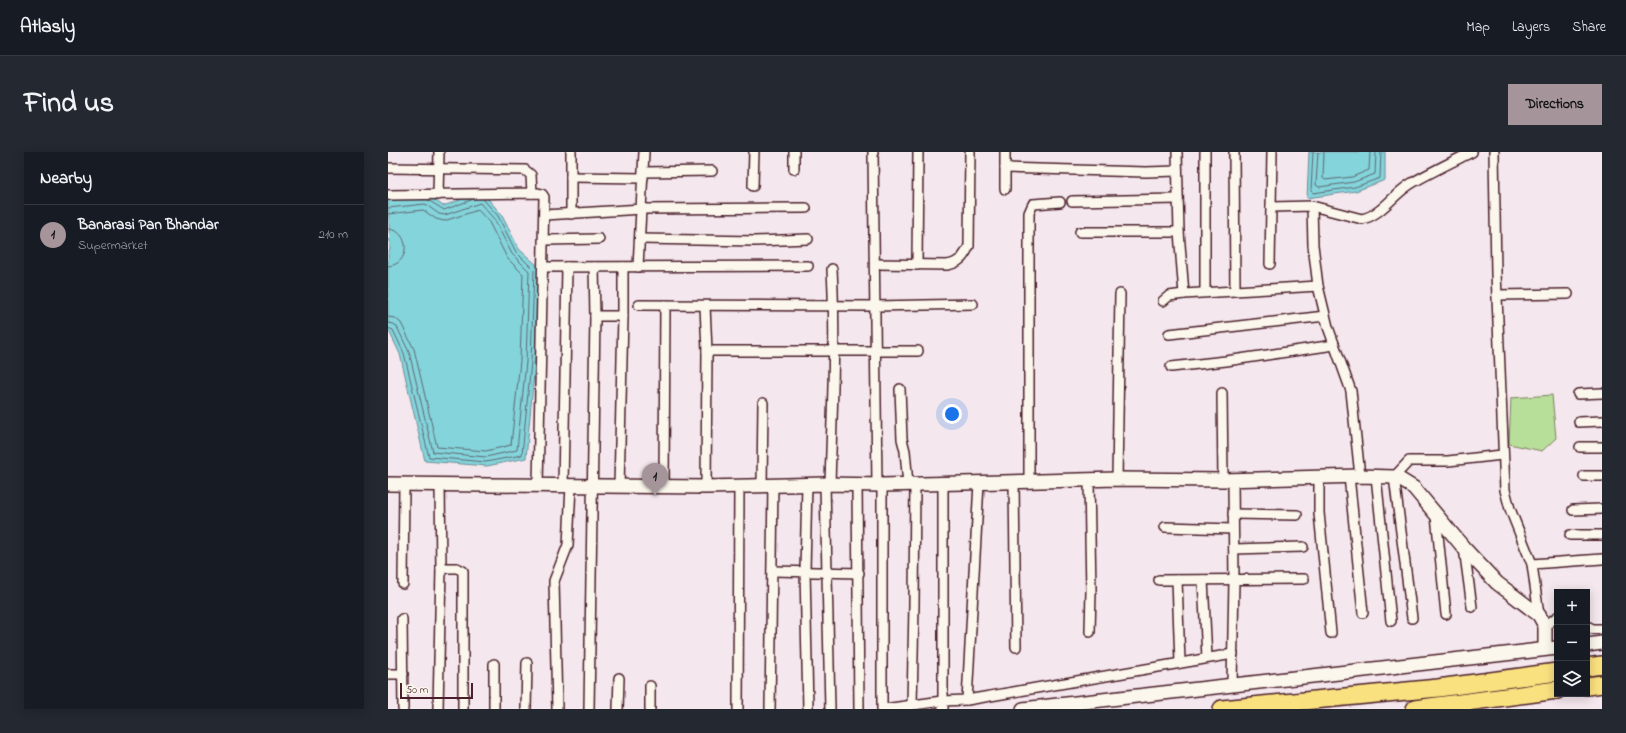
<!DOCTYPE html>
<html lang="en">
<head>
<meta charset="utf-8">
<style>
	body { margin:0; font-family:"Indie Flower",sans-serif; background:#242831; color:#f1f3f6 }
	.controls { position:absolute; right:12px; bottom:12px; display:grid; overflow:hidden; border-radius:0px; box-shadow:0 2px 10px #0003 }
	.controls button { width:36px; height:36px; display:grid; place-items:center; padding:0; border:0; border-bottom:1px solid #363941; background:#171b24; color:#f1f3f6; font:20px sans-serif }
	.scale { position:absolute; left:12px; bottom:10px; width:73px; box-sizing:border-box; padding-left:4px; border:2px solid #4a1f2b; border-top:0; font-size:11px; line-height:14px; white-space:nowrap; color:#4a1f2b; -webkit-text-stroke:3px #fbf7ec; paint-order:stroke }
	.you { position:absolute; left:564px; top:262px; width:14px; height:14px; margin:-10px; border:3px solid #fff; border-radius:50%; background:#1a73e8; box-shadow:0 0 0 6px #1a73e833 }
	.badge { display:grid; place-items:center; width:26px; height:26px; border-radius:50%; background:#a6949b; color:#111; font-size:13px; font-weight:700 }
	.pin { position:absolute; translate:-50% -33px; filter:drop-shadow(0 1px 2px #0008) }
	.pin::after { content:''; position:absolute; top:21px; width:14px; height:12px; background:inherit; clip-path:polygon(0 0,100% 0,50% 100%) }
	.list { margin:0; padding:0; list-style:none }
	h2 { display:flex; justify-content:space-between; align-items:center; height:52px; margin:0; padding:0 16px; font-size:17px }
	h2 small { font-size:13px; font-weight:400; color:#9ea1a6 }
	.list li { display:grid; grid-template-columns:26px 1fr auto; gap:12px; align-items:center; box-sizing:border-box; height:60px; padding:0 16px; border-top:1px solid #363941 }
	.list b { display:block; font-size:15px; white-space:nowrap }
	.list p { margin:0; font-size:13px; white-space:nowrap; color:#9ea1a6 }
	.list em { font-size:13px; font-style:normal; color:#9ea1a6 }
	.icon { flex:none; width:22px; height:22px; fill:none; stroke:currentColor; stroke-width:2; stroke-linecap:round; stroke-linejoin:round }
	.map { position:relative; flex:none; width:1214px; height:557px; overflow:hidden; border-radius:0px }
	header { display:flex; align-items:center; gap:24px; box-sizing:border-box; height:56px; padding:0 20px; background:#171b24; border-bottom:1px solid #363941 }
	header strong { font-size:19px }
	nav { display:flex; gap:22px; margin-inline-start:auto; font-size:14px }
	.intro { display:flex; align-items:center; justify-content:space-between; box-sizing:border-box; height:96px; padding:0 24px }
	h1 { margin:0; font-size:28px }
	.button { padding:10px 18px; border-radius:0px; background:#a6949b; color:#111; font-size:14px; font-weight:700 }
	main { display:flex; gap:24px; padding:0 24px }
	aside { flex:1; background:#171b24; border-radius:0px; box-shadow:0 2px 10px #0003 }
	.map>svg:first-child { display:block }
	.green { fill:#b7df9a; stroke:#807f62 }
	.water { fill:#83d4db; stroke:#6c8c95 }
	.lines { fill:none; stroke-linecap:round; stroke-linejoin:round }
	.shore { stroke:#616771; stroke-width:1 }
	.street-casing { stroke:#4a1f2b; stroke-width:12 }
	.secondary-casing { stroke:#4a1f2b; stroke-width:16 }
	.highway-casing { stroke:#4a1f2b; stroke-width:20 }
	.street { stroke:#fbf7ec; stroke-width:9 }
	.secondary { stroke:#fbf7ec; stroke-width:13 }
	.highway { stroke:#fae180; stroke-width:17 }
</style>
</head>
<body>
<header>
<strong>Atlasly</strong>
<nav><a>Map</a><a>Layers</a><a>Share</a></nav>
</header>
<div class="intro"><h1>Find us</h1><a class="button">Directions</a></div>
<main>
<aside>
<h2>Nearby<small></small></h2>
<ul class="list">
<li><span class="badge">1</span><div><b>Banarasi Pan Bhandar</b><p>Supermarket</p></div><em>210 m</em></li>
</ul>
</aside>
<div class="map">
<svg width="1214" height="557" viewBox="0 0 1214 557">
	<rect width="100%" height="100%" fill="#f4e7ed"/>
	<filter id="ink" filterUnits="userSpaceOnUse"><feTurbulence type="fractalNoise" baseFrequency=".025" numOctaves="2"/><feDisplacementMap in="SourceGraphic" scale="8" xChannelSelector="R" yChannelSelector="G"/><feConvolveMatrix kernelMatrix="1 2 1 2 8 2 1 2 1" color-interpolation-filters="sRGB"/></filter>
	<g filter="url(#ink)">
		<!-- green -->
		<path class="green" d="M1164,243L1168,286L1154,299L1121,292L1123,246Z"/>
		<!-- water -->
		<g class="water">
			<path d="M921,0H997V28L968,39L919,46Z"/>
			<path d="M94,40L113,62L131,97L151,115L147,211L138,306L99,314L37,309L12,202L0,177V101L2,97L0,48L40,43L55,54Z"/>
		</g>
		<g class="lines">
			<!-- shore -->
			<g class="shore">
				<path d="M925,0L923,39L925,41L967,35L992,26L993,0"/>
				<path d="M930,0L928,33L931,35L966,30L987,22L988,0"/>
				<path d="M936,0L935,26L937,28L964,25L981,18L982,0"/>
				<path d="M40,48L56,58L86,47"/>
				<path d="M0,56L37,52L51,62L57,63L92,51L106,67L124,102L141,119L138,210L129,298L98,305L45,300L21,200L9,175L6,172L0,171"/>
				<path d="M0,62L35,58L48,67L56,69L90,58L101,70L119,106L135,122L132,209L123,293L98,299L49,295L26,197L13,171L7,166L0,165"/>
				<path d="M0,77C23,78 23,113 0,114"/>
				<path d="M0,176L5,178L16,201L41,305L98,310L134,303L143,210L146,118L128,100L110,64L95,47"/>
			</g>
			<defs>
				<g id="street">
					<path d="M183,0V62"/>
					<path d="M406,0V17"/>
					<path d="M485,0L489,333"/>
					<path d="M617,0V37"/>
					<path d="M789,0L791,80L796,142"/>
					<path d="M817,0V140"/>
					<path d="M846,0L847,139"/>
					<path d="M1106,0L1108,121L1117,338L1122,357L1144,412L1151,463"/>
					<path d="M0,16L137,18L143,23L144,41"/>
					<path d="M617,16L758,20L789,19"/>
					<path d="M256,20L324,19"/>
					<path d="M183,25L255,26"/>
					<path d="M365,34L366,0"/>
					<path d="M0,43L150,41L154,42L156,45L150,333"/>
					<path d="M50,43L51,0"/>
					<path d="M684,49L790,47"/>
					<path d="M924,54L925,93L930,134L940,175L963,239L972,324"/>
					<path d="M883,55L924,54L974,67C994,63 1006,41 1024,31C1043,20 1064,10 1084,0"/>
					<path d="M157,63L254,57L418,56"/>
					<path d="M692,80H791"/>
					<path d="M252,87L367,89L420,87"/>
					<path d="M157,88L211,87"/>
					<path d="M488,112L559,113C571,111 576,105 581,94L582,0"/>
					<path d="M882,112L884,0"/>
					<path d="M529,113L530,0"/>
					<path d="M156,115L420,114"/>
					<path d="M250,115L256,0"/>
					<path d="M1109,143L1180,142"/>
					<path d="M775,149L781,144L796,142L930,134"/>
					<path d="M251,153L488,154L585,152"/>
					<path d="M317,154L319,199L318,335"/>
					<path d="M207,164H235"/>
					<path d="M781,182L937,164"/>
					<path d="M319,199H530"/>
					<path d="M783,215L838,209L946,193"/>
					<path d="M512,237L514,287L517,299L520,332"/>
					<path d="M834,241L835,328"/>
					<path d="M1190,242L1214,241"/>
					<path d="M1191,270L1214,269"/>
					<path d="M1192,295H1214"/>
					<path d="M961,324L975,461"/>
					<path d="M988,324L1003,469"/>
					<path d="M1196,324H1214"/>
					<path d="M931,325V361L943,481"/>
					<path d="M729,327L732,142"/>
					<path d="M701,329L703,439L702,480"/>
					<path d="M626,330L628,495"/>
					<path d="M641,330V61L645,52L672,50"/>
					<path d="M419,332L417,419L420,557"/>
					<path d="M437,332L442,557"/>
					<path d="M442,332C444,260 448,189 444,117"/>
					<path d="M469,332L471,557"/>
					<path d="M374,333L375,251"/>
					<path d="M175,334L179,115"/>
					<path d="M231,335L235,164V115"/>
					<path d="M276,335L277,153"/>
					<path d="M1185,358L1214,357"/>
					<path d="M845,362L909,363"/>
					<path d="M1048,363L1058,462"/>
					<path d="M777,375L845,377"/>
					<path d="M1182,383H1214"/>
					<path d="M1076,396L1084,455"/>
					<path d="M846,397L915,395"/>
					<path d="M1144,412L1214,407"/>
					<path d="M53,416H69L75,419V557"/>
					<path d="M385,419L471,421"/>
					<path d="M771,428L916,427"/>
					<path d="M789,428L792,511"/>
					<path d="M815,428L819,506"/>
					<path d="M15,432L16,332"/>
					<path d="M1024,466L1006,325L1021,309H1060L1114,303"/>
					<path d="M14,467L15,557"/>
					<path d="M1157,474L1169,465"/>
					<path d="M1199,474L1205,477H1214"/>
					<path d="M0,522H15"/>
					<path d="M844,532L846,428L845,328"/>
					<path d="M262,534V557"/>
					<path d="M579,548L591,331"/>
					<path d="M524,553L526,453L527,332"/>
					<path d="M50,557L53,416L52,332"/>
					<path d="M106,557V512"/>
					<path d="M138,557L139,511"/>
					<path d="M169,557L166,429L180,393L183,334"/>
					<path d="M201,557L207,164L206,115"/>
					<path d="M230,557L231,526"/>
					<path d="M350,557L351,333"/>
					<path d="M382,557L385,332"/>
					<path d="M494,557V333"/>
					<path d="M496,557L554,549L579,548L845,502"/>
					<path d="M555,557V332"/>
				</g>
				<g id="secondary">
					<path d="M0,332L318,335L437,332L494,333L729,327L835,328L972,324L1006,325L1013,328L1026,336L1076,396L1109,431L1151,463L1157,474V497"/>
					<path d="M1199,493L1214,491"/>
					<path d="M635,557L1169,496"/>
				</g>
				<g id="highway">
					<path d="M1199,515L1214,513"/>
					<path d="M1199,534L1214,532"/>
					<path d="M834,557L1050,536L1169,520"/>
					<path d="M1027,557L1169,538"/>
				</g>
			</defs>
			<!-- street casing -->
			<use href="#street" class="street-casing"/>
			<!-- secondary casing -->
			<use href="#secondary" class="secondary-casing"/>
			<!-- highway casing -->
			<use href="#highway" class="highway-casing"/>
			<!-- street -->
			<use href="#street" class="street"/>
			<!-- secondary -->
			<use href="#secondary" class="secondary"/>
			<!-- highway -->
			<use href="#highway" class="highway"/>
		</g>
	</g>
</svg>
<div class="controls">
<button>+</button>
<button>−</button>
<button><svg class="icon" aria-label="layers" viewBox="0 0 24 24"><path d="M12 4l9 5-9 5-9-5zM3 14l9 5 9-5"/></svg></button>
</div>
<div class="scale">50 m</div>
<div class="you"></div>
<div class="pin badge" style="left:267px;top:344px">1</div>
</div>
</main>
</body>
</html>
